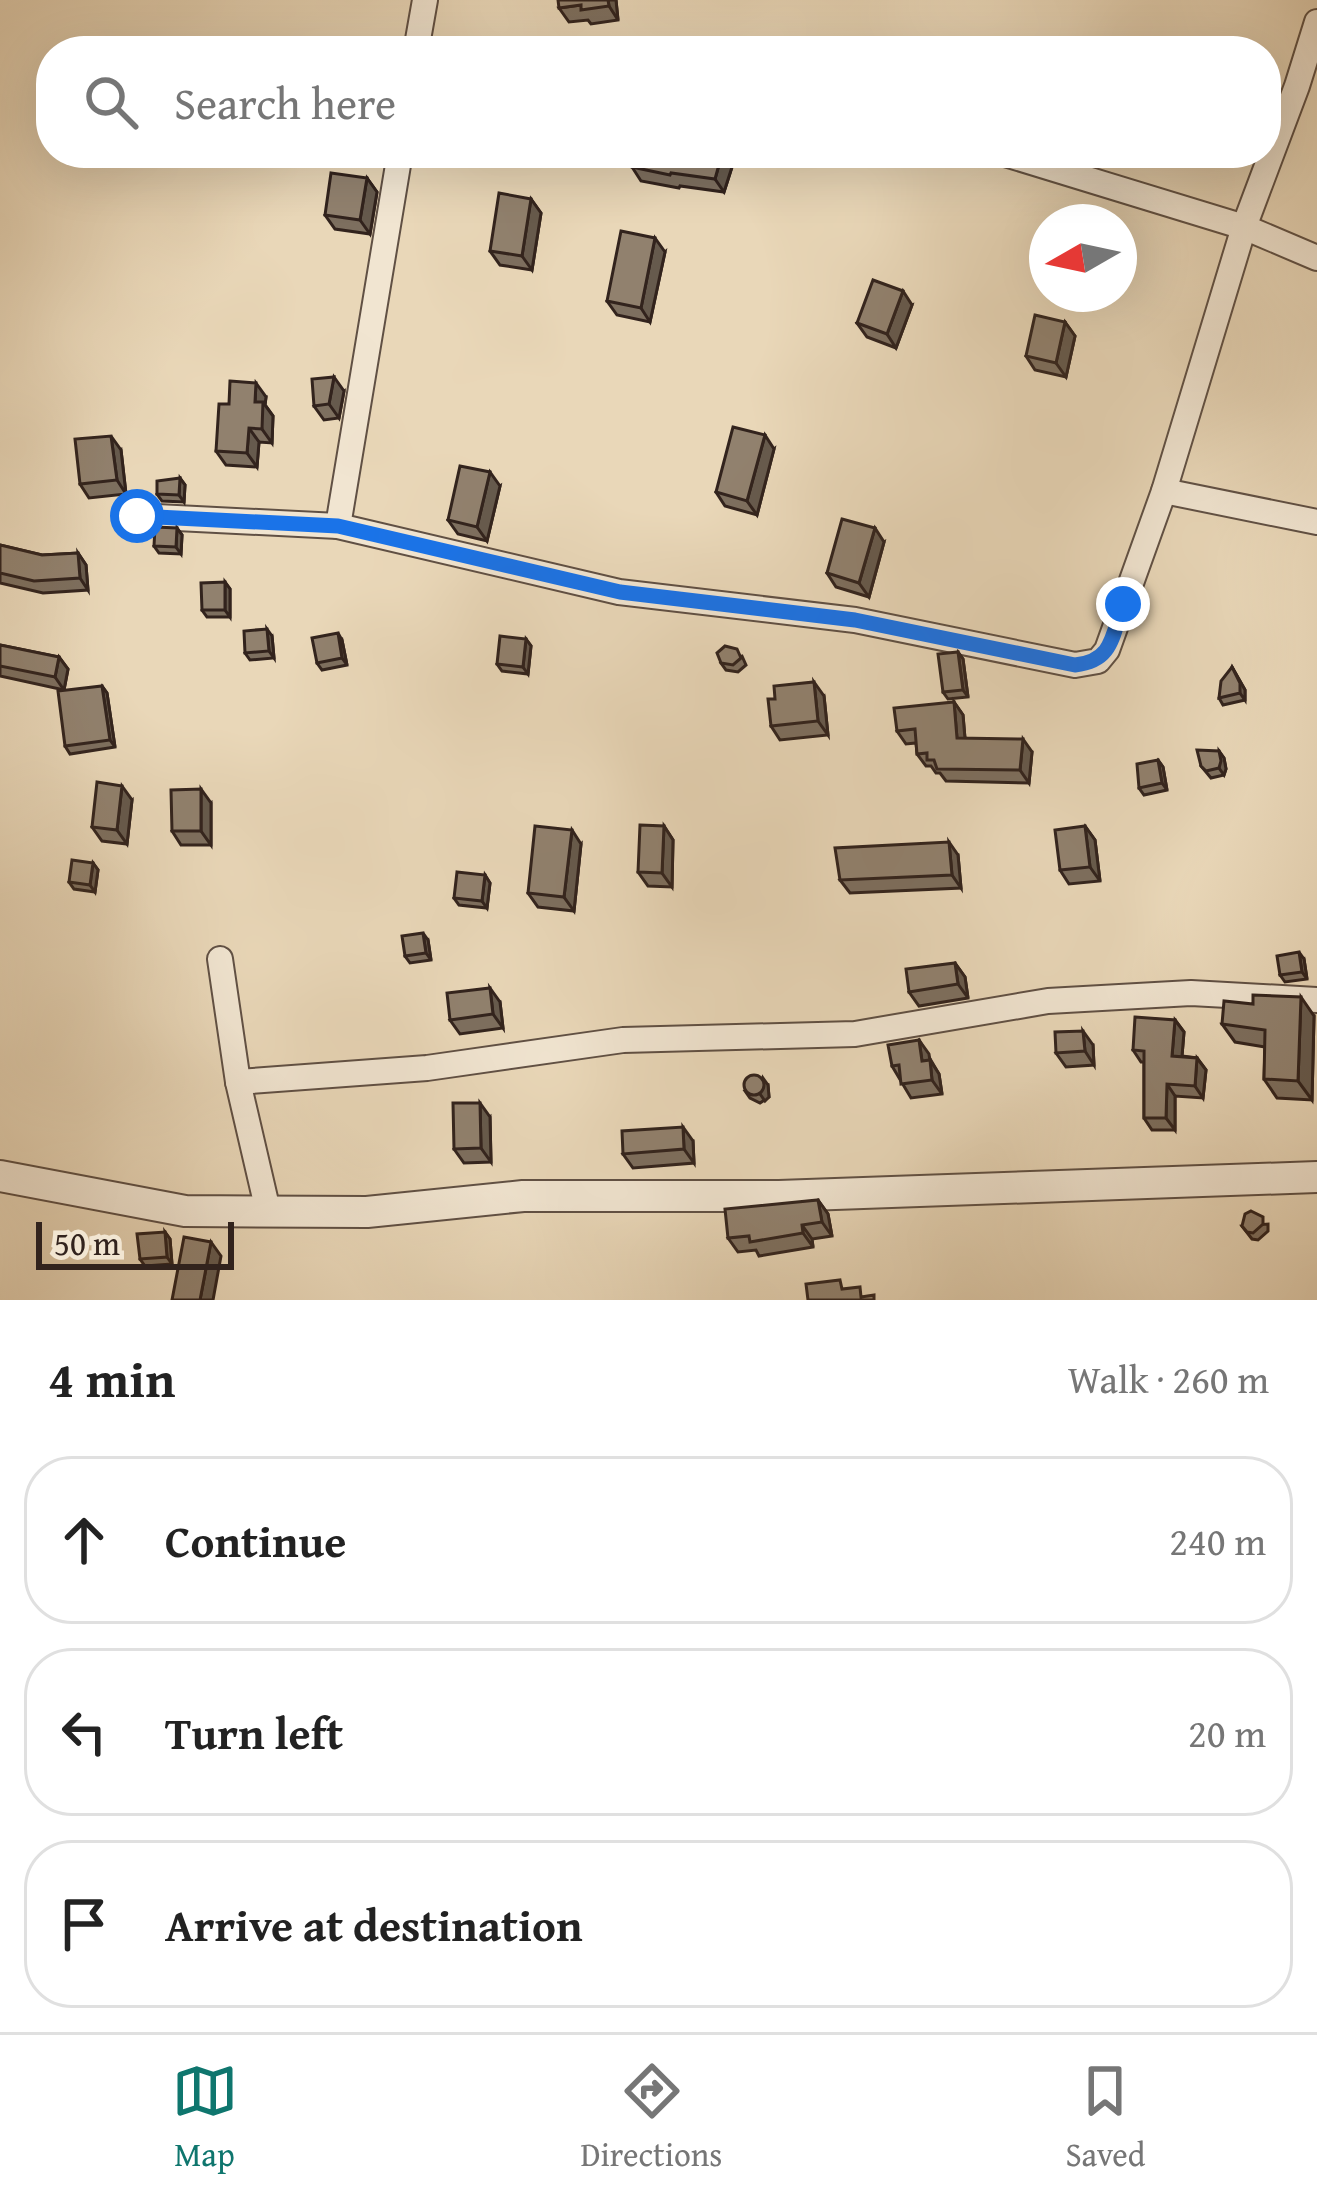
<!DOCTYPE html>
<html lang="en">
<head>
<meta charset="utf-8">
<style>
	body { margin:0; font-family:"Gentium Book Plus",serif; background:#f6f6f6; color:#222 }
	.compass { position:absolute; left:1029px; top:204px; width:108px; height:108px; border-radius:50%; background:#fff; box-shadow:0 12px 48px #0002; rotate:261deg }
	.scale { position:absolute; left:36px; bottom:30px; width:198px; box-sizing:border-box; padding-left:12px; border:6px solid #32231d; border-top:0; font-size:33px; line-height:42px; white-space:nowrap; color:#32231d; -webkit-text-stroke:9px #f1e5d1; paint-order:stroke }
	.stop { position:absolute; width:36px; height:36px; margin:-27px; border:9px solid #1a73e8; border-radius:50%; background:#fff }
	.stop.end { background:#1a73e8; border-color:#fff; box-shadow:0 3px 12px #0008 }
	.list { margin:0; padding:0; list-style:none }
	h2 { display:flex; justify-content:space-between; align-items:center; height:156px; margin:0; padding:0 48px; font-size:51px }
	h2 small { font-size:39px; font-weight:400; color:#767676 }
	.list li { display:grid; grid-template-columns:78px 1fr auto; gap:36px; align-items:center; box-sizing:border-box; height:168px; margin:0 24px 24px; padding:0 24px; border:3px solid #e0e0e0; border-radius:48px }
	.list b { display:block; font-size:45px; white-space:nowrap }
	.list em { font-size:39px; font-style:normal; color:#767676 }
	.icon { flex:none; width:66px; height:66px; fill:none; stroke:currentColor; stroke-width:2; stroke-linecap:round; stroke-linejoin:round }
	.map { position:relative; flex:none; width:1317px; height:1300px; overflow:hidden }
	.search { position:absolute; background:#fff; box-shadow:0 12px 48px #0002; left:36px; right:36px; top:36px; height:132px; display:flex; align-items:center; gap:30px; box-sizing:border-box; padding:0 42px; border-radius:48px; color:#767676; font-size:45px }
	.sheet { height:732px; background:#fff }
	nav { display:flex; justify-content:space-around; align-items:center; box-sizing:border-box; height:168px; border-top:3px solid #e0e0e0; background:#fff; font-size:33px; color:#767676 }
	nav a { display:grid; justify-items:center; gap:6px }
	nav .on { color:#0f766e }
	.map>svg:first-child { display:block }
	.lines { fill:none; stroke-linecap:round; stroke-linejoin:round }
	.minor-casing { stroke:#605044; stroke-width:28 }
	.tertiary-casing { stroke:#605044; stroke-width:34 }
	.minor { stroke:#f1e5d1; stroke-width:24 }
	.tertiary { stroke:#f1e5d1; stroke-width:30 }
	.wall { fill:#7d6f5f; stroke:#32231d; stroke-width:3 }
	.shaded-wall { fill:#665a4d; stroke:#32231d; stroke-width:3 }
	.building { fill:#91816e; stroke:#32231d; stroke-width:3 }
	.route { stroke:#1a73e8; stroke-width:15 }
</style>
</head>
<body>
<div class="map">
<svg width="1317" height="1300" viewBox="0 0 1317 1300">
	<rect width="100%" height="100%" fill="#e9d7b8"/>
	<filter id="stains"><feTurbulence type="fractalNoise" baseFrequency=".00167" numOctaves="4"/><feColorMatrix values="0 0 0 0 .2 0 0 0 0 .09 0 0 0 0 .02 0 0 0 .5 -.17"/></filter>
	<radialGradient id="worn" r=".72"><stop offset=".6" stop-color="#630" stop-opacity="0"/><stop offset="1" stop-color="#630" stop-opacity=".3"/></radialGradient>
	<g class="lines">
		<defs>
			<g id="minor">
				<path d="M416,51L425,0"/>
				<path d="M1002,153L1244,227L1317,258"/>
				<path d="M1164,491L1317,522"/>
				<path d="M137,516L338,526L619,592L855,620L1075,665L1098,661L1107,650L1164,491L1244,227L1297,86L1317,22"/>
				<path d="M338,526L400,153"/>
				<path d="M220,959L238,1082L268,1211"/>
				<path d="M238,1082L427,1068L623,1040L855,1034L1048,1001L1191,993L1317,1000"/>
			</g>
			<path id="tertiary" d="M0,1176L185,1211L367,1212L523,1196H779L1317,1177"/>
		</defs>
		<!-- minor casing -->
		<use href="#minor" class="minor-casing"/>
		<!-- tertiary casing -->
		<use href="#tertiary" class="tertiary-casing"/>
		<!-- minor -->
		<use href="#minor" class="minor"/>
		<!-- tertiary -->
		<use href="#tertiary" class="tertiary"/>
	</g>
	<!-- wall -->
	<g class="wall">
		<path d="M616,0L618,20L591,24L588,20L569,22L559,8Z"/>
		<path d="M722,154L732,167L724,192L680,186L679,188L641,181L632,167Z"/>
		<path d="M367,178L377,192L370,234L335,229L325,215Z"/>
		<path d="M531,199L541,213L532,270L500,265L490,251Z"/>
		<path d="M665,252L650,322L617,315L607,301Z"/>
		<path d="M912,305L896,348L867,337L857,323Z"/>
		<path d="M1065,322L1075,336L1066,377L1035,370L1026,356Z"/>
		<path d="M344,391L339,418L324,420L314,406Z"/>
		<path d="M266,397L265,405L273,416L272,443L259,442L257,467L226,465L216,451L229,404Z"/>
		<path d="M774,449L757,515L725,506L716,492Z"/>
		<path d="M121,450L126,494L89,498L80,484Z"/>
		<path d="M180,478L185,485L184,502L162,501L157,494Z"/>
		<path d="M500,486L487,541L458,534L448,520Z"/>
		<path d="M177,528L182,535L181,554L159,553L154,546Z"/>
		<path d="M884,542L869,597L836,587L827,573Z"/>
		<path d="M0,545L42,555L78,553L86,565L88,590L43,593L0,583Z"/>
		<path d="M225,582L230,589V617H207L202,610Z"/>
		<path d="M272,636L274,658L250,660L245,653Z"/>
		<path d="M526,639L531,646L528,674L502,671L497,664Z"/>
		<path d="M342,640L347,665L322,670L317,663Z"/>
		<path d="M0,645L59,657L68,669L64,690L0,676Z"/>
		<path d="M958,652L963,659L968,697L948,699L943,692Z"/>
		<path d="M742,656L746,665L738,672L726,670L721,663Z"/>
		<path d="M1232,667L1245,690V700L1223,705L1219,698Z"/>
		<path d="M102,686L107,693L115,747L70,754L65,746Z"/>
		<path d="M824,696L828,735L780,740L771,726Z"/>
		<path d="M954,702L963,715L965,738L1032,752L1029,783L946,781L940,773H936L931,766H926L917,754L916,743L906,744L897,731Z"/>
		<path d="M1219,751L1224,758L1226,769L1224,775L1211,778L1201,766Z"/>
		<path d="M1158,760L1163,767L1167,790L1144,795L1139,788Z"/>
		<path d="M132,800L127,844L102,841L92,827Z"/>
		<path d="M211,803V845H181L172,831Z"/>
		<path d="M664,826L673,840L672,887L648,886L638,872Z"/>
		<path d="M1085,826L1095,840L1100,881L1069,884L1060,870Z"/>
		<path d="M581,844L574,911L538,907L528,893Z"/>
		<path d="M958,855L961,888L850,893L840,880Z"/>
		<path d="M93,863L98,870L95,892L74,889L69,882Z"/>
		<path d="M485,875L490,883L487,908L459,905L454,898Z"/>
		<path d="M428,940L431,960L410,963L405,956Z"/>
		<path d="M1304,959L1307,979L1285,982L1280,975Z"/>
		<path d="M955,963L965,977L968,998L919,1006L909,992Z"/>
		<path d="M500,1002L503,1028L460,1034L450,1020Z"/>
		<path d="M1314,1016L1312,1100L1277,1098L1264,1079L1265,1047L1235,1042L1222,1024Z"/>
		<path d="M1175,1020L1184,1032L1182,1056L1197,1058L1206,1070L1203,1098L1175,1096V1130H1152L1144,1118V1062H1141L1133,1050Z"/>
		<path d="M919,1040L939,1074L942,1094L911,1098L892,1066Z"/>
		<path d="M1093,1045L1094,1065L1066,1067L1056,1053Z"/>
		<path d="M768,1085L769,1097L760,1103L750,1098L745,1091Z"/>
		<path d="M490,1117L491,1162L464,1163L454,1149Z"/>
		<path d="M693,1141L694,1163L633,1168L623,1154Z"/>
		<path d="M818,1200L828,1214L832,1236L812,1239L813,1247L759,1256L756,1250L738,1252L728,1238Z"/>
		<path d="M1268,1224V1231L1258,1240L1252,1239L1242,1226Z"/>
		<path d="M165,1232L170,1239L172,1264L145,1266L140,1259Z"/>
	</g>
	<!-- shaded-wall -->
	<g class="shaded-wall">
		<path d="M608,0H616L618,20L609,6Z"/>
		<path d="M722,154L732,167L724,192L715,179Z"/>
		<path d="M367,178L377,192L370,234L360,220Z"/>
		<path d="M531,199L541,213L532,270L522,256Z"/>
		<path d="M655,238L665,252L650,322L641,308Z"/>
		<path d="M903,291L912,305L896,348L887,334Z"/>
		<path d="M1065,322L1075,336L1066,377L1056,363Z"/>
		<path d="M334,377L344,391L339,418L329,404Z"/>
		<path d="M256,383L266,397L265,405L273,416L272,443L262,429L255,402Z"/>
		<path d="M249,428L259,442L257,467L247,453Z"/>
		<path d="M765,435L774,449L757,515L747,501Z"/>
		<path d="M111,436L121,450L126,494L117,480Z"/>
		<path d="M490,472L500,486L487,541L477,527Z"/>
		<path d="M180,478L185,485L184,502L179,495Z"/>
		<path d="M177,528L182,535L181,554L176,547Z"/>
		<path d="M875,528L884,542L869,597L859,583Z"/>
		<path d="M78,553L86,565L88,590L80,578Z"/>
		<path d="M225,582L230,589V617L225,610Z"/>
		<path d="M267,629L272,636L274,658L269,651Z"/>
		<path d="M338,633L342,640L347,665L342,658Z"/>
		<path d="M526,639L531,646L528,674L523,667Z"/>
		<path d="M958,652L963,659L968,697L963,690Z"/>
		<path d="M59,657L68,669L64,690L55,677Z"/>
		<path d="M1232,667L1245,690V700L1240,693Z"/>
		<path d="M814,682L824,696L828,735L818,721Z"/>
		<path d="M102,686L107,693L115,747L110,740Z"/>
		<path d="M954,702L963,715L966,751L957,738Z"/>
		<path d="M1023,739L1032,752L1029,783L1020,770Z"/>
		<path d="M1219,751L1224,758L1226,769L1224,775L1219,768Z"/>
		<path d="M1158,760L1163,767L1167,790L1162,783Z"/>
		<path d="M122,786L132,800L127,844L117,830Z"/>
		<path d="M201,789L211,803V845L201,831Z"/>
		<path d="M664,826L673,840L672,887L662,873Z"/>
		<path d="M1085,826L1095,840L1100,881L1090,867Z"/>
		<path d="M572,830L581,844L574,911L564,897Z"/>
		<path d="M949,842L958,855L961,888L952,875Z"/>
		<path d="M93,863L98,870L95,892L90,885Z"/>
		<path d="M485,875L490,883L487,908L482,901Z"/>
		<path d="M423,933L428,940L431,960L426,953Z"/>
		<path d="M1299,952L1304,959L1307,979L1302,972Z"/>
		<path d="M955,963L965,977L968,998L958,984Z"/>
		<path d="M490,988L500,1002L503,1028L493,1014Z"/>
		<path d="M1301,997L1314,1016L1312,1100L1298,1081Z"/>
		<path d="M1175,1020L1184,1032L1181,1068L1172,1056Z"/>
		<path d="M1083,1031L1093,1045L1094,1065L1085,1051Z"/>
		<path d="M919,1040L929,1054L932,1075L922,1061Z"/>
		<path d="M1197,1058L1206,1070L1203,1098L1195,1086Z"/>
		<path d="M930,1060L939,1074L942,1094L932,1080Z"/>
		<path d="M763,1078L768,1085L769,1097L765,1101L760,1094Z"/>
		<path d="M1167,1084L1175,1096V1130L1166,1118Z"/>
		<path d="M480,1103L490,1117L491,1162L481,1148Z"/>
		<path d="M683,1127L693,1141L694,1163L684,1149Z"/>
		<path d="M818,1200L828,1214L832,1236L822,1222Z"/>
		<path d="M802,1225L812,1239L813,1247L803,1233Z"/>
		<path d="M165,1232L170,1239L172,1264L167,1257Z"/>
		<path d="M211,1242L221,1256L213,1300H200Z"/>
	</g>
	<!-- building -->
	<g class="building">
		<path d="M558,0H608L609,6L581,10V5L559,8Z"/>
		<path d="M968,39L978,44L979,51H958L960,44Z"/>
		<path d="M635,153H712L722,154L715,179L671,173L670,175L632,167Z"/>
		<path d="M331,173L367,178L360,220L325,215Z"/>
		<path d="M499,193L531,199L522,256L490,251Z"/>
		<path d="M621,231L655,238L641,308L607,301Z"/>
		<path d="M873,280L903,291L887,334L857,323Z"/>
		<path d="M1035,315L1065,322L1056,363L1026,356Z"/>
		<path d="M334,377L329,404L314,406L312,379Z"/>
		<path d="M230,381L256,383L255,402H263L262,429L249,428L247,453L216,451L219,404H229Z"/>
		<path d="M733,427L765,435L747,501L716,492Z"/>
		<path d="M111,436L117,480L80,484L75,439Z"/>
		<path d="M460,466L490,472L477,527L448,520Z"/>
		<path d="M180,478L179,495L157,494V481Z"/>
		<path d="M842,519L875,528L859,583L827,573Z"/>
		<path d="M155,527L177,528L176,547L154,546Z"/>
		<path d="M0,545L42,555L78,553L80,578L34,581L0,573Z"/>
		<path d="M225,582V610H202L201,583Z"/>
		<path d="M267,629L269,651L245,653L244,631Z"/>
		<path d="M338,633L342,658L317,663L312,638Z"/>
		<path d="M500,636L526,639L523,667L497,664Z"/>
		<path d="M0,645L59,657L55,677L0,666Z"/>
		<path d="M725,646L737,649L741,658L733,665L721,663L717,653Z"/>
		<path d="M958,652L963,690L943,692L938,654Z"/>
		<path d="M1232,667L1240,683V693L1219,698L1221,681Z"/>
		<path d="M814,682L818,721L771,726L768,699H775L774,686Z"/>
		<path d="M102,686L110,740L65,746L58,691Z"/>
		<path d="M954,702L957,738L1023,739L1020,770L937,769L934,760H927V753L917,754L915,729L897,731L894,708Z"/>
		<path d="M1197,750L1219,751L1221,761L1219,768L1206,771L1201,766Z"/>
		<path d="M1158,760L1162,783L1139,788L1137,764Z"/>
		<path d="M97,782L122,786L117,830L92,827Z"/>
		<path d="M201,789V831H172L171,790Z"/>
		<path d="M640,825L664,826L662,873L638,872Z"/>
		<path d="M535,826L572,830L564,897L528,893Z"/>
		<path d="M1085,826L1090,867L1060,870L1055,830Z"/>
		<path d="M949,842L952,875L840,880L835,848Z"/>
		<path d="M72,860L93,863L90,885L69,882Z"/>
		<path d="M457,872L485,875L482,901L454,898Z"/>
		<path d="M423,933L426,953L405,956L402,936Z"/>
		<path d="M1299,952L1302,972L1280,975L1277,956Z"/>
		<path d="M955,963L958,984L909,992L906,969Z"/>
		<path d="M490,988L493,1014L450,1020L447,993Z"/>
		<path d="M1253,995L1301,997L1298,1081L1264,1079L1265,1030L1222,1024L1224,1001L1253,1004Z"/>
		<path d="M1135,1017L1175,1020L1172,1056L1197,1058L1195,1086L1167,1084L1166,1118H1144V1051L1133,1050Z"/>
		<path d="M1083,1031L1085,1051L1056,1053L1055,1032Z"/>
		<path d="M919,1040L922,1061L930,1060L932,1080L901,1084L899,1065L892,1066L888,1045Z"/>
		<circle cx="754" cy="1085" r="10"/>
		<path d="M453,1103H480L481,1148L454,1149Z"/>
		<path d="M683,1127L684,1149L623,1154L622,1131Z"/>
		<path d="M818,1200L822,1222L802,1225L803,1233L750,1242L749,1236L728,1238L725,1209Z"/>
		<path d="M1251,1211L1263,1217V1224L1253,1233L1247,1232L1242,1226L1245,1214Z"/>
		<path d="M165,1232L167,1257L140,1259L137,1234Z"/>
		<path d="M184,1237L211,1242L200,1300H172Z"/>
		<path d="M840,1280L842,1289L860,1287L861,1297L874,1295V1300H808L806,1284Z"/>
	</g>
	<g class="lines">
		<!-- route -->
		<path class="route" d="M137,516L338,526L620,592L855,620L1075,665C1113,661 1112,636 1123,604"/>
	</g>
	<rect width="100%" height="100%" filter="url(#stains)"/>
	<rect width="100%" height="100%" fill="url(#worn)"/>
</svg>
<svg class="compass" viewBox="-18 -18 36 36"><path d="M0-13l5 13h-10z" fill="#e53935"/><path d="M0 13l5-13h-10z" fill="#767676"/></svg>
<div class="scale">50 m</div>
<div class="stop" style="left:137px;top:516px"></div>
<div class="stop end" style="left:1123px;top:604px"></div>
<div class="search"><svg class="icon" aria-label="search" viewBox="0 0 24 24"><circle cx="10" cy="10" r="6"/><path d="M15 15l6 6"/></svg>Search here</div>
</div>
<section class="sheet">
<h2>4 min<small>Walk · 260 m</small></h2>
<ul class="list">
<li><svg class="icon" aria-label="ahead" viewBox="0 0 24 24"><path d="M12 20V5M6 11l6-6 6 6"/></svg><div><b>Continue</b></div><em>240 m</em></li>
<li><svg class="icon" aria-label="left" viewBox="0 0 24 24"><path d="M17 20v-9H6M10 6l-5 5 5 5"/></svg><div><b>Turn left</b></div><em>20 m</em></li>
<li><svg class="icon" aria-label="arrive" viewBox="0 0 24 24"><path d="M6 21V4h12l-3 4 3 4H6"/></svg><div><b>Arrive at destination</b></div></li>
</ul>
</section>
<nav>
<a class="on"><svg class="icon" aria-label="map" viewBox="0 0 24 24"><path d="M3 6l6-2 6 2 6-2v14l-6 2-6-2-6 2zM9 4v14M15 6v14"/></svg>Map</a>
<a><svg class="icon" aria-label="directions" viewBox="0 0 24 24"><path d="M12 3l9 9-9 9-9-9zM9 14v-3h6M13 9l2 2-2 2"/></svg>Directions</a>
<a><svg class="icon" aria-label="saved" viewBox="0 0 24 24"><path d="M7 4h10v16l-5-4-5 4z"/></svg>Saved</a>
</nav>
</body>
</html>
